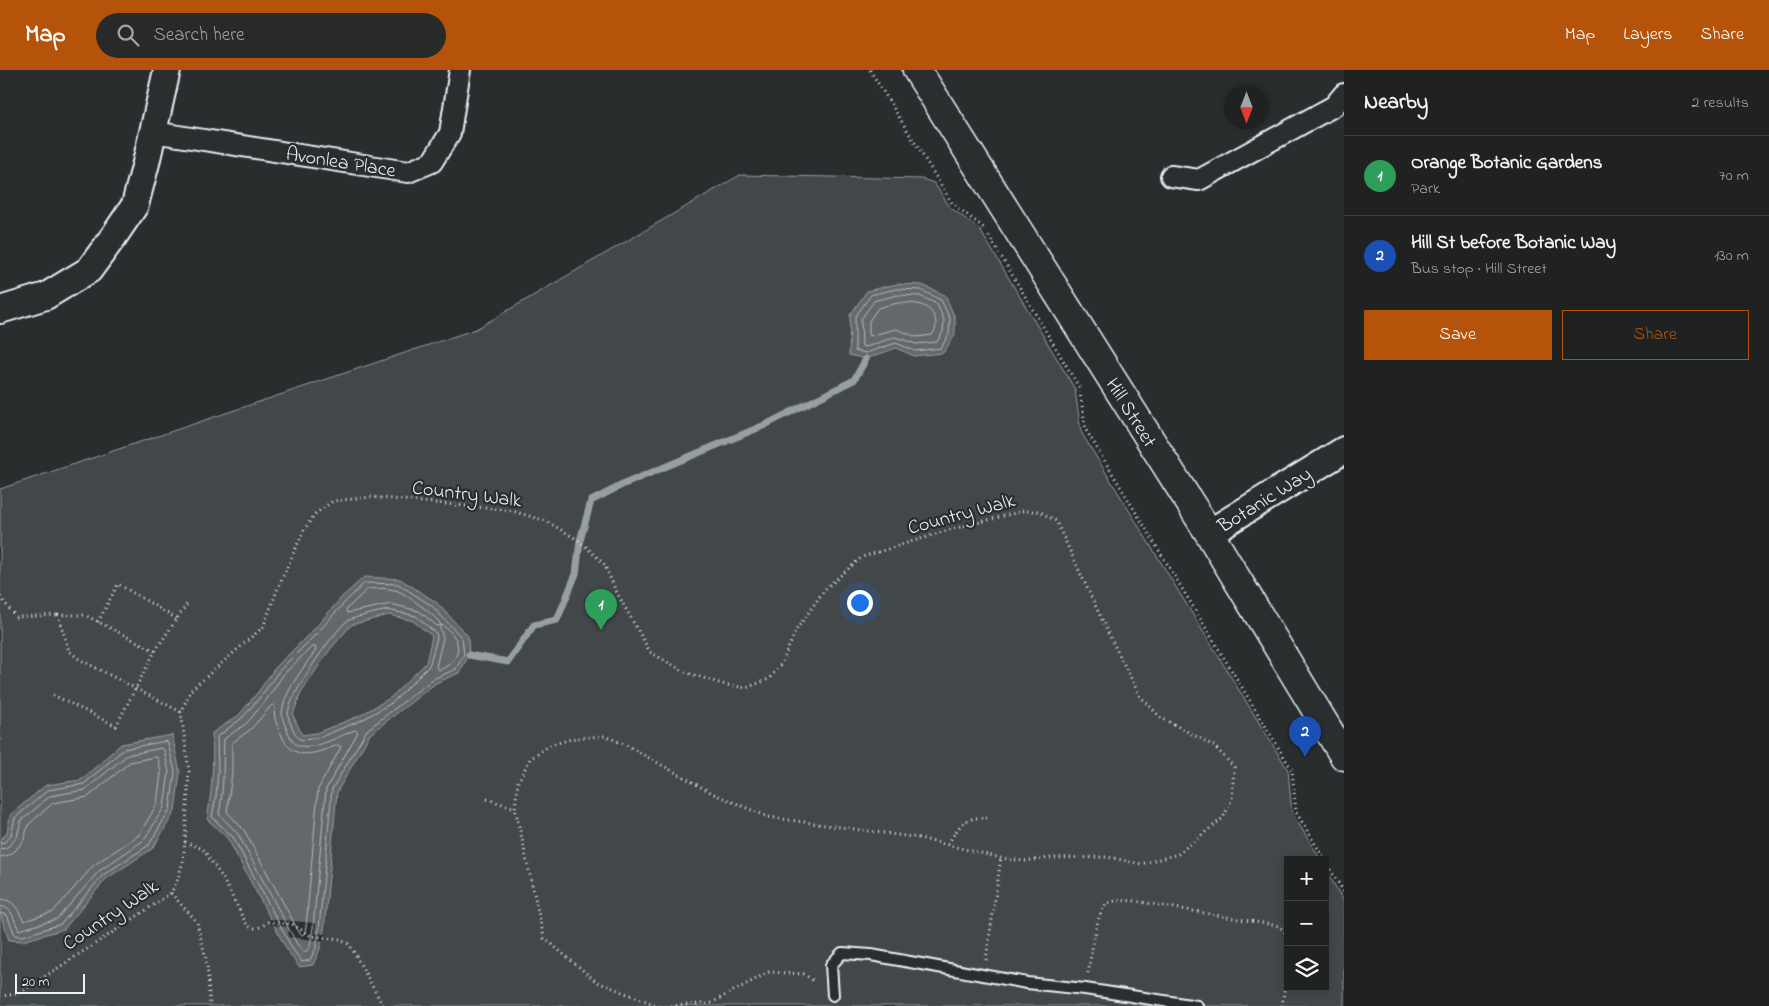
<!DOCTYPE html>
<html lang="en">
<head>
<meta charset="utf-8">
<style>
	body { margin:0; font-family:"Indie Flower",sans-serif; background:#282a2a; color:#f1f3f6 }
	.controls { position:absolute; right:15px; bottom:15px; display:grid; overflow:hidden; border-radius:0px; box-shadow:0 2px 8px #0003 }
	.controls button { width:45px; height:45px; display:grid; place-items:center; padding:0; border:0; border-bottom:1px solid #3d3f40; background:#202222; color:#f1f3f6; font:25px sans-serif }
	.compass { position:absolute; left:1224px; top:15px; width:45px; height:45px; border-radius:50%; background:#202222; box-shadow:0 2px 8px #0003; rotate:180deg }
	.scale { position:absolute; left:15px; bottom:12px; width:70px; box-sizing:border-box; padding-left:5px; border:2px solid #e8f1f8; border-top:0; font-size:14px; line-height:18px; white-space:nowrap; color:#e8f1f8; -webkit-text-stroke:4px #2a2d2e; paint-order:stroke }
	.you { position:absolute; left:859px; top:532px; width:18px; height:18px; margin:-12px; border:4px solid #fff; border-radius:50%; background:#1a73e8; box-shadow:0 0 0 8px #1a73e833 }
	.badge { display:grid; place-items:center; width:32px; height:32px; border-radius:50%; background:#b45309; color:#fff; font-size:16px; font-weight:700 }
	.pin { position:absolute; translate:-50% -41px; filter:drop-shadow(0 1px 2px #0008) }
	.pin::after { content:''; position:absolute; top:26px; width:18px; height:15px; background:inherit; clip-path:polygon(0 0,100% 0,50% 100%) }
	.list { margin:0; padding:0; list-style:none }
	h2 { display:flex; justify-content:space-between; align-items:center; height:65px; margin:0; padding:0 20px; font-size:21px }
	h2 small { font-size:16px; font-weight:400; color:#a2a4a5 }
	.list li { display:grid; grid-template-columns:32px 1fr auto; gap:15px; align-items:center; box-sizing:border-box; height:80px; padding:0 20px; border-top:1px solid #3d3f40 }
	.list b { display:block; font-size:19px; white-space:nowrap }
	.list p { margin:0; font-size:16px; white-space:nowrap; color:#a2a4a5 }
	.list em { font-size:16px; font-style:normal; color:#a2a4a5 }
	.actions { display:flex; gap:10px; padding:15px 20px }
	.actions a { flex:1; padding:11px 0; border:1px solid #b45309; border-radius:0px; text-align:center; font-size:18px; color:#b45309 }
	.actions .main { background:#b45309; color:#fff }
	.icon { flex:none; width:28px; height:28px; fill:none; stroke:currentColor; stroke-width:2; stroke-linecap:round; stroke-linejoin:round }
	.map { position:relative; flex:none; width:1344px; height:936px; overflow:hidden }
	header { display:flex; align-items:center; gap:30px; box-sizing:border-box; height:70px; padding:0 25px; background:#b45309; color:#fff }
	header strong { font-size:24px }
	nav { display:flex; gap:28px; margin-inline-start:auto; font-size:18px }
	.search { width:350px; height:45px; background:#282a2a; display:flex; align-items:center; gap:12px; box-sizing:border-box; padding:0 18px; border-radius:28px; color:#a2a4a5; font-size:19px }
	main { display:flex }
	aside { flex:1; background:#202222 }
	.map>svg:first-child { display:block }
	.green { fill:#424648; stroke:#959ca0 }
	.water { fill:#63686b; stroke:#989fa3; fill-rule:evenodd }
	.pier { fill:#2a2d2e }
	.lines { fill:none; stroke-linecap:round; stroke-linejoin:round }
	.shore { stroke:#b3bac0; stroke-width:1 }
	.stream { stroke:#989fa3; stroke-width:7 }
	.service-casing { stroke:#e8f1f8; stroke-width:14 }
	.minor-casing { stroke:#e8f1f8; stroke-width:24 }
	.tertiary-casing { stroke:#e8f1f8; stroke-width:30 }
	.secondary-casing { stroke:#e8f1f8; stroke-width:31 }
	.path { stroke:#e8f1f8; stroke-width:3; stroke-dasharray:1 4; stroke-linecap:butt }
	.service { stroke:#2a2d2e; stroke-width:10 }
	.minor { stroke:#2a2d2e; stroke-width:20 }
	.tertiary { stroke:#2a2d2e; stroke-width:26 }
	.secondary { stroke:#2a2d2e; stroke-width:28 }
	.labels { text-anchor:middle; stroke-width:4.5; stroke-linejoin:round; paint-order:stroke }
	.street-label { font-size:20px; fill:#e8f1f8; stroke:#2a2d2e }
</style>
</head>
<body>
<header>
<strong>Map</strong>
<div class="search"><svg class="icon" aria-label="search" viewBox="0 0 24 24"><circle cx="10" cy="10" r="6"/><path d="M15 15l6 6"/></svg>Search here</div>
<nav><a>Map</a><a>Layers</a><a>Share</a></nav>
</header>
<main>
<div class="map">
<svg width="1344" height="936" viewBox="0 0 1344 936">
	<rect width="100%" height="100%" fill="#2a2d2e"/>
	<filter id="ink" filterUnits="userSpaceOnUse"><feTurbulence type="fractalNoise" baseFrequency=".02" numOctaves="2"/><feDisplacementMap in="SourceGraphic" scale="10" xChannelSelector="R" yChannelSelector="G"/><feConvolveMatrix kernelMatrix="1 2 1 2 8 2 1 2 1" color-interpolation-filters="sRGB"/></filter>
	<g filter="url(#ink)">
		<!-- green -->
		<path class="green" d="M740,105L922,109L934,113L950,137L980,160L1075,319L1081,362L1288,700L1292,743L1321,790H1288V917H1325V798L1344,832V936H0V419L476,259Z"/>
		<!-- water -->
		<g class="water">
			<path d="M897,214L922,215L945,225L955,248V265L943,283L914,286L896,278L866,289L849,285L850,245L867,221Z"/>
			<path d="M364,507L400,509L436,532L468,566L469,585L459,603L436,613L370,664L337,722L324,860L320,879L313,895L299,897L287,880L228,769L207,749C212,720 214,693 212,663L239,645L258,622L275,598L315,558L342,527ZM389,545L413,551L432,566L426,593L390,628L359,646L316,663L302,665L293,645L301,622L329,581L351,555Z"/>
			<path d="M172,665L180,702L175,741L153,778L106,809L64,859L23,871L9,870L0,843V770L7,763L10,745L46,715L81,710L121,674Z"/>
		</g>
		<!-- pier -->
		<path class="pier" d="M268,849L316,853L315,863L326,864L325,871L288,867L289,857L271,855Z"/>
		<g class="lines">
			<!-- shore -->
			<g class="shore">
				<path d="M897,219L921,220L941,230L950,249L949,264L941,278L915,281L896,273L866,283L855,281V247L871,225Z"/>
				<path d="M898,225L920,226L937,234L944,250L943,262L937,272L916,274L895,267L866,277L862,276L861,249L874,231Z"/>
				<path d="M898,233C912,233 927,232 934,246C937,253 937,258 932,265L917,267L896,259L869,266V251L878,238Z"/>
				<path d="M365,513L398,514L432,536L462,568L464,584L456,599L433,609L367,660L332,719L319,859L316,878L310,890L302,892L292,878L233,767L212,747L216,726L218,701L217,667L242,648L262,625L279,601L318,562L346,531Z"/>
				<path d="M368,519C376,518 387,518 395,520C404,522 438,547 441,555L437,556L419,541L391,534L347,543L346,540Z"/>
				<path d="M388,540L416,546L436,563L437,568L429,596L393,632L362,650L318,668L303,670L299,669C295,664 288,651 288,644C288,627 333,562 347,551C353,547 379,542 388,540Z"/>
				<path d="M442,555C464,569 463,591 439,600L436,597L443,568L440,558Z"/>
				<path d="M312,577H315L316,580C304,597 283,623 282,644C282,650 286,657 288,662C291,668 293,675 300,676C318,679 339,666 355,660L358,662L326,719L313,858L310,876L305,883L297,874L238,764L219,744C224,719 223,695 224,669L247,653L267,629L283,605Z"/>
				<path d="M274,635L275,638C273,648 277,655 281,664C293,693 314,684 338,675L341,677L318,719L306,857L304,864L302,865L300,864L244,760L227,742L232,702V673L251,659L271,636Z"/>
				<path d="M0,773L5,772L11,765L15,748L48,720L84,714L124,679L166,671L168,673L175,702L170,739L149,775L103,805L61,854L23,866L15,865L7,845L0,843"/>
				<path d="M0,779L6,778L10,775L17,767L21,751L50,726L85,720L127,685L161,678L164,680L169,702L164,737L144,770L99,801L57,849L19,860C13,850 14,838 0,836"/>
				<path d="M0,787L9,785L15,781L24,770L28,755L53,733L88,727L130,692L155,687L158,688L161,703L157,734L139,765L94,795L53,842L24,851C17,840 16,830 0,829"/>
			</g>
			<!-- stream -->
			<path class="stream" d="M469,585L508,592L534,555L557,550L576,504L580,471L591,431L624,414L765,355L854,310L866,289"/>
			<defs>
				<path id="service" d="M833,925L831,895L842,883L871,885L1027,913L1085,919L1197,936"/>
				<g id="minor">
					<path d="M153,62L408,102L432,92L450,63L460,0"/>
					<path d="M1171,106L1199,110L1334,36L1344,24"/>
				</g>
				<g id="tertiary">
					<path d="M0,240L46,226L89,200L114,166L135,135L146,93L167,0"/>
					<path d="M1209,463L1344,380"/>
				</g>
				<path id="secondary" d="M917,0L1209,463L1344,686"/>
			</defs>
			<!-- service casing -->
			<use href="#service" class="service-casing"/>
			<!-- minor casing -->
			<use href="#minor" class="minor-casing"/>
			<!-- tertiary casing -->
			<use href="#tertiary" class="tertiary-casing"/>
			<!-- secondary casing -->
			<use href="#secondary" class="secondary-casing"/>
			<!-- path -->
			<g class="path">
				<path d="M870,0L952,133L984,158"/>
				<path d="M989,166L1079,317L1086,360L1292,700L1296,742L1325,790"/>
				<path d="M0,527L16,547L58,545"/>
				<path d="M98,552L118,514L177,549"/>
				<path d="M155,581L85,545H58L69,581L79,589L181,642"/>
				<path d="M53,625L116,656L155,581L187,534"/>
				<path d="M487,729L515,738"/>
				<path d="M185,772L203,779L222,807L247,855C255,861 261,857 268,852L292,854L311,866L340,869L350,875L383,936"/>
				<path d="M948,774C959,756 964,746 987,748"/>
				<path d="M1325,791L1344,822"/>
				<path d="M171,823L197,852L207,893L210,936"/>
				<path d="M986,890L1001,788"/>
				<path d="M1088,903C1091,889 1096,839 1108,833C1117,829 1126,831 1135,831L1279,856L1288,865"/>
				<path d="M0,926L18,924L130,851L171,823L178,809L183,791L185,772L189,702L181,642L191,620L263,557L280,513L304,460L315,444L333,431L371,427L477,437L512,441L546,451L580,471L604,494L616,521L650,582L685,602L722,614L746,618L769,609L781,594L797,559L825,519L862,487L949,460L1023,441H1039L1056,451L1111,569L1140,626L1160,647L1214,676L1234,697L1232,729L1223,748L1178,784L1141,794L1107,787L1051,788L1024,791L1001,788L919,768L768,747L714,724L624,674L605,666L575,668L550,675L530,689L518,712L515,738L544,868L597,912L659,936"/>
				<path d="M671,936L711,933L769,902L804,904L815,912"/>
				<path d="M1282,936L1288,895"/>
			</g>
			<!-- service -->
			<use href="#service" class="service"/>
			<!-- minor -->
			<use href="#minor" class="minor"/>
			<!-- tertiary -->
			<use href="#tertiary" class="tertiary"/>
			<!-- secondary -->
			<use href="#secondary" class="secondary"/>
		</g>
	</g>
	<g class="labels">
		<!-- street labels -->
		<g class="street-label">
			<text transform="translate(341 91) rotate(9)" y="7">Avonlea Place</text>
			<text transform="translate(1132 342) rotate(58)" y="7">Hill Street</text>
			<text transform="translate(467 423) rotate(7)" y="7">Country Walk</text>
			<text transform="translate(1264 429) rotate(-32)" y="7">Botanic Way</text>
			<text transform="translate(961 443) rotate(-15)" y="7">Country Walk</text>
			<text transform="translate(110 844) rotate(-34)" y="7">Country Walk</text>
		</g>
	</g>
</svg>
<div class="controls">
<button>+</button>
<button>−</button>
<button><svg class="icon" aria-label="layers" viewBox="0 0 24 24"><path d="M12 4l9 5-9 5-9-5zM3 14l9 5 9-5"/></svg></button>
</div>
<svg class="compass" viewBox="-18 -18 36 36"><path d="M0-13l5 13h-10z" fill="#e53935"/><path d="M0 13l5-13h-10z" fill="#a2a4a5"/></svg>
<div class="scale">20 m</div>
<div class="you"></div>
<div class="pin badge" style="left:601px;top:560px;background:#2e9e5b">1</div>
<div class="pin badge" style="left:1305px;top:687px;background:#1a4fb4">2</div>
</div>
<aside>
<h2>Nearby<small>2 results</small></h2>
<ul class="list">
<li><span class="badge" style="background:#2e9e5b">1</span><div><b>Orange Botanic Gardens</b><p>Park</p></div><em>70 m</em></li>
<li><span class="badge" style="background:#1a4fb4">2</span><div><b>Hill St before Botanic Way</b><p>Bus stop · Hill Street</p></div><em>130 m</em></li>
</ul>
<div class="actions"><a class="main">Save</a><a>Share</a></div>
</aside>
</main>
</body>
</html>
